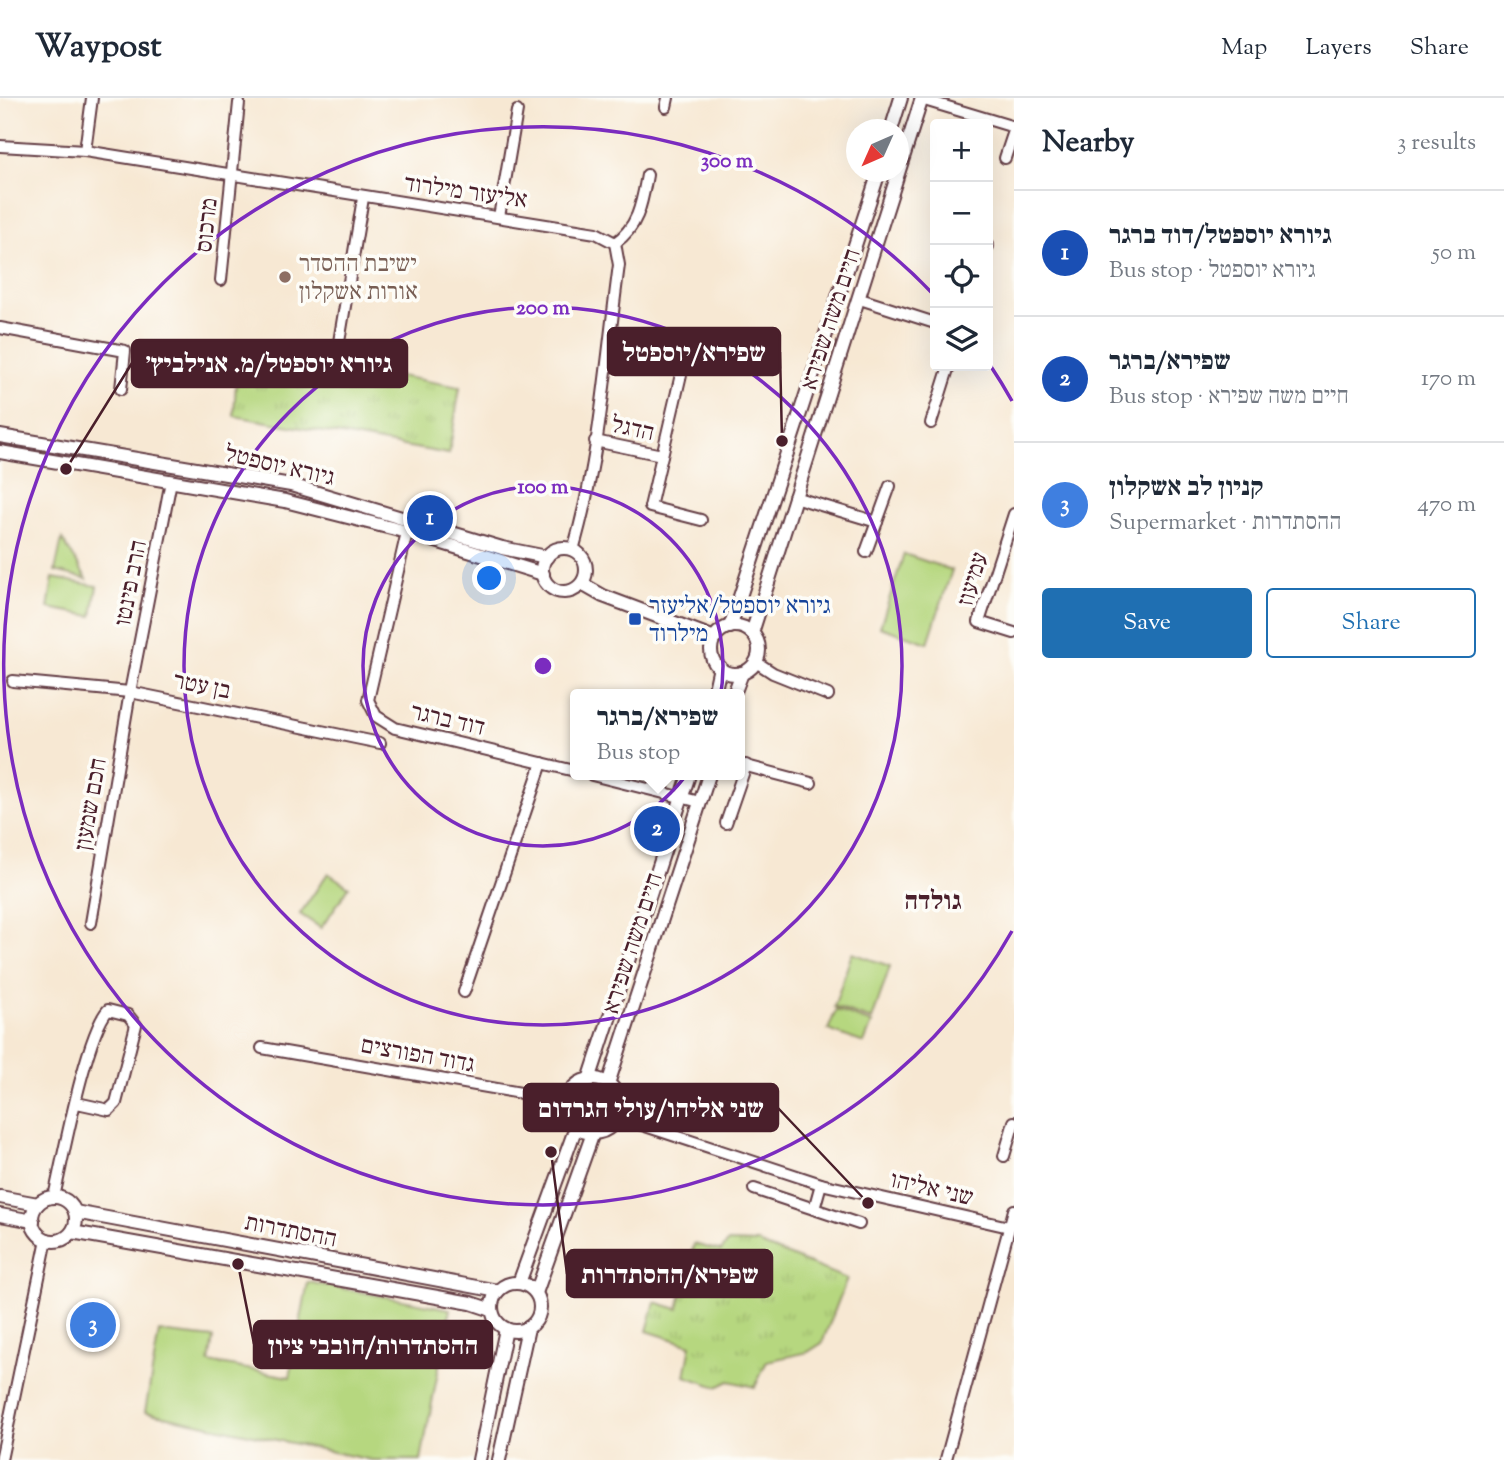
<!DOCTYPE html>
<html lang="en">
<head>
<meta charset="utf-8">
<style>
	body { margin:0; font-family:"Sorts Mill Goudy","Frank Ruhl Libre",serif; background:#f2f2f3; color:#1f2937 }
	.controls { position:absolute; right:21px; top:21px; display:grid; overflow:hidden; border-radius:7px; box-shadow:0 7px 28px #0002 }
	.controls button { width:63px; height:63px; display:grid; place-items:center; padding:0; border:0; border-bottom:2px solid #e0e1e3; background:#fff; color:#1f2937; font:35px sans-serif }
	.compass { position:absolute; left:846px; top:21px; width:63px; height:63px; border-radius:50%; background:#fff; box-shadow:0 7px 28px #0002; rotate:225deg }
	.you { position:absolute; left:490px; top:481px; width:24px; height:24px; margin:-18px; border:5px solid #fff; border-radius:50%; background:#1a73e8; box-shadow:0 0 0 10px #1a73e833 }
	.badge { display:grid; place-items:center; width:46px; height:46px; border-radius:50%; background:#1f6fb2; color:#fff; font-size:23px; font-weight:700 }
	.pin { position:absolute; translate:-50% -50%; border:4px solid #fff; box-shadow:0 2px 7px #0006 }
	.popup { position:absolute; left:570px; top:591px; width:175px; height:91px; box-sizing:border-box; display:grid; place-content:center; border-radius:7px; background:#fff; filter:drop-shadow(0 2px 5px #0005); font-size:23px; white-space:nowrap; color:#747a83 }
	.popup b { font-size:26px; color:#1f2937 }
	.popup::after { content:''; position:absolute; left:50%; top:100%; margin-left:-14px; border:14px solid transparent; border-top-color:#fff }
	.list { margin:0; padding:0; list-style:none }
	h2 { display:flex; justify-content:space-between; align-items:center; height:91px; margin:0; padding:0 28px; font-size:30px }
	h2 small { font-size:23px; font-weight:400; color:#747a83 }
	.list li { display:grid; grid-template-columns:46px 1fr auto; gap:21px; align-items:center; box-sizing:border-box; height:126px; padding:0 28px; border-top:2px solid #e0e1e3 }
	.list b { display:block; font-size:26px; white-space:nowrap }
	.list p { margin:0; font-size:23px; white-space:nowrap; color:#747a83 }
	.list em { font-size:23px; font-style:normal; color:#747a83 }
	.actions { display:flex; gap:14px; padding:21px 28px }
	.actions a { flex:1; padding:16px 0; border:2px solid #1f6fb2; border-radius:7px; text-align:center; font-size:24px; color:#1f6fb2 }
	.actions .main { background:#1f6fb2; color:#fff }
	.icon { flex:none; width:38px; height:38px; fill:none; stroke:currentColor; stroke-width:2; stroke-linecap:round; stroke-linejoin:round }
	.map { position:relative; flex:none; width:1014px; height:1362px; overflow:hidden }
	header { display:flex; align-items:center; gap:42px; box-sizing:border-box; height:98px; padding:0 35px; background:#fff; border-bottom:2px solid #e0e1e3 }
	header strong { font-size:33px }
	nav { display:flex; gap:38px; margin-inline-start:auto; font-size:24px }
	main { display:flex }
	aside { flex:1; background:#fff }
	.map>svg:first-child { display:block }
	.grass { fill:#b6d77f; stroke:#807b55; stroke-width:2 }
	.park { fill:url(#park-tufts); stroke:#807b55; stroke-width:2 }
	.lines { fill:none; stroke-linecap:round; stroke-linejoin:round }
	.minor-casing { stroke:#643d44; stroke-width:14 }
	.tertiary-casing { stroke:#643d44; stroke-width:16 }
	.minor { stroke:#fff; stroke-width:10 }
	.tertiary { stroke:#fff; stroke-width:12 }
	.ring { fill:none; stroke:#7b2cbf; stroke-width:3.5 }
	.education-dot { fill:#8d6e63; stroke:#fdfcf7; stroke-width:2.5 }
	.transit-dot { fill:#1a4fb4; stroke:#fdfcf7; stroke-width:2.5 }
	.labels { text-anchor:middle; stroke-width:7; stroke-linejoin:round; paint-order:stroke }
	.street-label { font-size:24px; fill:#4a1f2b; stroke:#fdfcf7 }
	.education-label { font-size:24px; fill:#785e54; stroke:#fdfcf7; text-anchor:start }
	.transit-label { font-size:24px; fill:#164399; stroke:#fdfcf7; text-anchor:start }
	.neighbourhood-label { font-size:26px; font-weight:bold; fill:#4a1f2b; stroke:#fdfcf7 }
	.centre { fill:#7b2cbf; stroke:#fdfcf7; stroke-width:3.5 }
	.ring-label { font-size:21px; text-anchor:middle; font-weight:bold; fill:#7b2cbf; stroke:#fdfcf7; stroke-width:7; stroke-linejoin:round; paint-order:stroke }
	.leader { fill:none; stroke:#4a1f2b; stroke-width:2.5 }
	.callout-dot { fill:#4a1f2b; stroke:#fdfcf7; stroke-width:2.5 }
	.callout { fill:#4a1f2b; stroke:#4a1f2b; stroke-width:2.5 }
	.callout-label { font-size:26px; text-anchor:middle; font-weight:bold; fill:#fff }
</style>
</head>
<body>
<header>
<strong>Waypost</strong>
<nav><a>Map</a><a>Layers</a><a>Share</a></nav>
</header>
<main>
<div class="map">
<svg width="1014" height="1362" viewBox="0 0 1014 1362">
	<defs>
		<pattern id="park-tufts" width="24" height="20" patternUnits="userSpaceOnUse" patternTransform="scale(1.75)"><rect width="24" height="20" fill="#b6d77f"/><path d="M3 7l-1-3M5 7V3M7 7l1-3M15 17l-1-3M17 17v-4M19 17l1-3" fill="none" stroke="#9eb86e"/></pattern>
	</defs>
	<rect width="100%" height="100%" fill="#fdfcf7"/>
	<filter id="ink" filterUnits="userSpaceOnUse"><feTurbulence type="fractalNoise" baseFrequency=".0143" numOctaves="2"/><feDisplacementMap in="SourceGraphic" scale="14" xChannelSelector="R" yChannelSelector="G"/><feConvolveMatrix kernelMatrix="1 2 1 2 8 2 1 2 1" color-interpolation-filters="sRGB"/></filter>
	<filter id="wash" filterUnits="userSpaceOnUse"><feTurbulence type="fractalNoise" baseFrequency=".00686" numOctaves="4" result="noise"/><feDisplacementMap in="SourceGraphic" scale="28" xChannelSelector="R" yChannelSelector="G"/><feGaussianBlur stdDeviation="1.57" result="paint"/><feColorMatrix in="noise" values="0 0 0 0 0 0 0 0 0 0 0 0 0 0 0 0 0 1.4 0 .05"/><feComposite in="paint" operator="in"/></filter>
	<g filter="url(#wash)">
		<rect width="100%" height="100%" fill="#f7e8d3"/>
		<!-- grass -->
		<g class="grass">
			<path d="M904,456L952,472L928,545L880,529Z"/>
			<path d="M53,480L97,488L92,518L48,510Z"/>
			<path d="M328,775L349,789L321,830L300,816Z"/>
			<path d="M852,855L890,868L872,922L834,909Z"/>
			<path d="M836,912L872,925L864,945L828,932Z"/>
			<path d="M308,1184L450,1211L421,1362H371L145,1314L159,1234L213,1240L209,1264L290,1279Z"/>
		</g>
		<!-- park -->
		<g class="park">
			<path d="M238,249L460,289L449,356L234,318Z"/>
			<path d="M62,441L87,481L55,473Z"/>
			<path d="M728,1144L758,1145L847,1181L822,1245L808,1254L767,1263L755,1289L729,1283L717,1289L685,1278L691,1247L647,1233L655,1204L678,1211L694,1146L721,1153Z"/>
		</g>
	</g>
	<g filter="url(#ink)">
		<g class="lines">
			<defs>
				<g id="minor">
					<path d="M921,1L1014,29"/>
					<path d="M666,9L668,0"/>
					<path d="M0,48L85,53L596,135L615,145L619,167C606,262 600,360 573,452"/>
					<path d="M85,53L92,0"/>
					<path d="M1005,60L1014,33"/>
					<path d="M499,119L517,13"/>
					<path d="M615,145C639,128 642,104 647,77"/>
					<path d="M988,148V147"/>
					<path d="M221,182L239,5"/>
					<path d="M860,201L935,225"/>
					<path d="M0,230L125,253L121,291"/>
					<path d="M338,250L363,100"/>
					<path d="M931,325L949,268"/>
					<path d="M595,343L662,357"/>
					<path d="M794,399L877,424"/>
					<path d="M1014,416L979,524L1014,535"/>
					<path d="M701,422L650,409L686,255L753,270"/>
					<path d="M407,434L368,602L376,618L395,630L575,673"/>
					<path d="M866,454L890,388"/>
					<path d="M756,564L773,575L828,597"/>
					<path d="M13,583L130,594L380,645"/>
					<path d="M739,666L811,685"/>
					<path d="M592,677L700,704"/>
					<path d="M726,725L746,667"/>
					<path d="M91,825L130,594L171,383"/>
					<path d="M464,894L542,665"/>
					<path d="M262,950L567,1003"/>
					<path d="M618,1019L821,1086L1009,1129"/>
					<path d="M1004,1058L1014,1024"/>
					<path d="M754,1091L859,1126"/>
					<path d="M54,1099C63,1060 86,936 108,912L128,917L136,927L116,1005L109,1012L77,1005"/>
					<path d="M814,1111L821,1086"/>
					<path d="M946,1361L1014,1112"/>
					<path d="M1,1362L47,1141"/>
				</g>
				<g id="tertiary">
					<path d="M891,32L901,0"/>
					<path d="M0,338L291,387L502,450L547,459"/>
					<path d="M0,354L285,403L407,434L543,476"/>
					<circle cx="564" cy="472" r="22"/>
					<path d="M582,486L603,498L715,540"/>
					<circle cx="735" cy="552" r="24"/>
					<path d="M730,529L879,74"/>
					<path d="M752,535L922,0"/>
					<path d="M714,596L720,569"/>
					<path d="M734,596L742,575"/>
					<circle cx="593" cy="1008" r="27"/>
					<path d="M589,982L689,677"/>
					<path d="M608,986L709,677"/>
					<path d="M0,1099L38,1106"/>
					<circle cx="54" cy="1121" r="22"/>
					<path d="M75,1114L498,1193"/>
					<path d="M0,1117L33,1123"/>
					<path d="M72,1134L471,1205L492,1212"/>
					<path d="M519,1185L576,1029"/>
					<circle cx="516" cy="1209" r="24"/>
					<path d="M536,1195L593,1035"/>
					<path d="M479,1362L506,1231"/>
					<path d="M499,1362L528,1230"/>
				</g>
			</defs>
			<!-- minor casing -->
			<use href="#minor" class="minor-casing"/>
			<!-- tertiary casing -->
			<use href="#tertiary" class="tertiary-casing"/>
			<!-- minor -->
			<use href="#minor" class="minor"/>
			<!-- tertiary -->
			<use href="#tertiary" class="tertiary"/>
		</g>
	</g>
	<!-- distance rings -->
	<g class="ring">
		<circle cx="543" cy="568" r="180"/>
		<circle cx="543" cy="568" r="359"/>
		<path d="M1012 833A539 539 0 1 1 934 197M990 267A539 539 0 0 1 1012 303"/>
	</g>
	<!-- markers -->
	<circle class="education-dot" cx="285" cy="179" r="7"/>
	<rect class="transit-dot" x="628" y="514" width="14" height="14" rx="3.5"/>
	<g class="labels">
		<!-- street labels -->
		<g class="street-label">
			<text transform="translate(466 93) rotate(8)" y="8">אליעזר מילרוד</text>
			<text transform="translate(206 127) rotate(-84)" y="8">מרכוס</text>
			<text transform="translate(830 221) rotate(-72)" y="8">חיים משה שפירא</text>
			<text transform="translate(633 330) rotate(12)" y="8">הדגל</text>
			<text transform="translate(280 367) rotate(13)" y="8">גיורא יוספטל</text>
			<text transform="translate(972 481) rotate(-73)" y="8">עמיעוז</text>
			<text transform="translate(130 485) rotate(-79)" y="8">הרב פינטו</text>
			<text transform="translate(202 587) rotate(11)" y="8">בן עטר</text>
			<text transform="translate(448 621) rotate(13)" y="8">דוד ברגר</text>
			<text transform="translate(90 706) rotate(-80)" y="8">חכם שמעון</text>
			<text transform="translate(632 845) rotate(-72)" y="8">חיים משה שפירא</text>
			<text transform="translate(418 956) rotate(10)" y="8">גדוד הפורצים</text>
			<text transform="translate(932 1090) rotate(13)" y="8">שני אליהו</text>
			<text transform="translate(291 1132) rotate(11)" y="8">ההסתדרות</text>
		</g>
		<!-- education labels -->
		<g class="education-label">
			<text x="299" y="173">ישיבת ההסדר<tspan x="299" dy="28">אורות אשקלון</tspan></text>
		</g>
		<!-- transit labels -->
		<g class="transit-label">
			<text x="649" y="515">גיורא יוספטל/אליעזר<tspan x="649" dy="28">מילרוד</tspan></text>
		</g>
		<!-- neighbourhood labels -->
		<g class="neighbourhood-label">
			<text x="933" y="811">גולדה</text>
		</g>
	</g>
	<circle cx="543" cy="568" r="10" class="centre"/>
	<g class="ring-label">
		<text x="727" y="69">300 m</text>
		<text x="543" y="216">200 m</text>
		<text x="543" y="395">100 m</text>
	</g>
	<!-- callouts -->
	<path class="leader" d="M782 343L780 254M66 371L132 265M868 1105L778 1010M551 1054L567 1176M238 1166L254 1246"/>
	<g class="callout-dot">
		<circle cx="782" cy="343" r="7"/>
		<circle cx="66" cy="371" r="7"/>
		<circle cx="868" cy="1105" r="7"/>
		<circle cx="551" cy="1054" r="7"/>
		<circle cx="238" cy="1166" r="7"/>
	</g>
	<g class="callout">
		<rect x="608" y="230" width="172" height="47" rx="7"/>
		<rect x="132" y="242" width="275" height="47" rx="7"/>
		<rect x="524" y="986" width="254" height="47" rx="7"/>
		<rect x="567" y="1152" width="205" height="47" rx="7"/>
		<rect x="254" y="1223" width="238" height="47" rx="7"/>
	</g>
	<g class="callout-label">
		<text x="694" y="263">שפירא/יוספטל</text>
		<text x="269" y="274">גיורא יוספטל/מ. אנילביץ׳</text>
		<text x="651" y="1019">שני אליהו/עולי הגרדום</text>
		<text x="670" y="1185">שפירא/ההסתדרות</text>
		<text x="373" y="1256">ההסתדרות/חובבי ציון</text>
	</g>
</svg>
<div class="controls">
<button>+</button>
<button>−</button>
<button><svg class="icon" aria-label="locate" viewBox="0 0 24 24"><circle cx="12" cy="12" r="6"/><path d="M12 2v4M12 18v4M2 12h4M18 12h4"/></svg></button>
<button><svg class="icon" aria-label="layers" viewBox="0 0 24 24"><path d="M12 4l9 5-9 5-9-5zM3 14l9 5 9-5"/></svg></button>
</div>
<svg class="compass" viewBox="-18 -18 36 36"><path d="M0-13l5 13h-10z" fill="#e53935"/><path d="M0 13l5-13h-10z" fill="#747a83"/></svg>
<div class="you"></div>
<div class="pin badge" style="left:430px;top:420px;background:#1a4fb4">1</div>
<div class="pin badge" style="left:657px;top:731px;background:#1a4fb4">2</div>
<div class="popup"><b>שפירא/ברגר</b>Bus stop</div>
<div class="pin badge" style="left:93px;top:1227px;background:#3f7fe0">3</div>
</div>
<aside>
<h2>Nearby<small>3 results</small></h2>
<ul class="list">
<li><span class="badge" style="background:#1a4fb4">1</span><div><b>גיורא יוספטל/דוד ברגר</b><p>Bus stop · גיורא יוספטל</p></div><em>50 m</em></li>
<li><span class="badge" style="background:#1a4fb4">2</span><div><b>שפירא/ברגר</b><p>Bus stop · חיים משה שפירא</p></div><em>170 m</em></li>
<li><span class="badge" style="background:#3f7fe0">3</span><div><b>קניון לב אשקלון</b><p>Supermarket · ההסתדרות</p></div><em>470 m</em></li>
</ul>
<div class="actions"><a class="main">Save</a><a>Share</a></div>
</aside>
</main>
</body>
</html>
